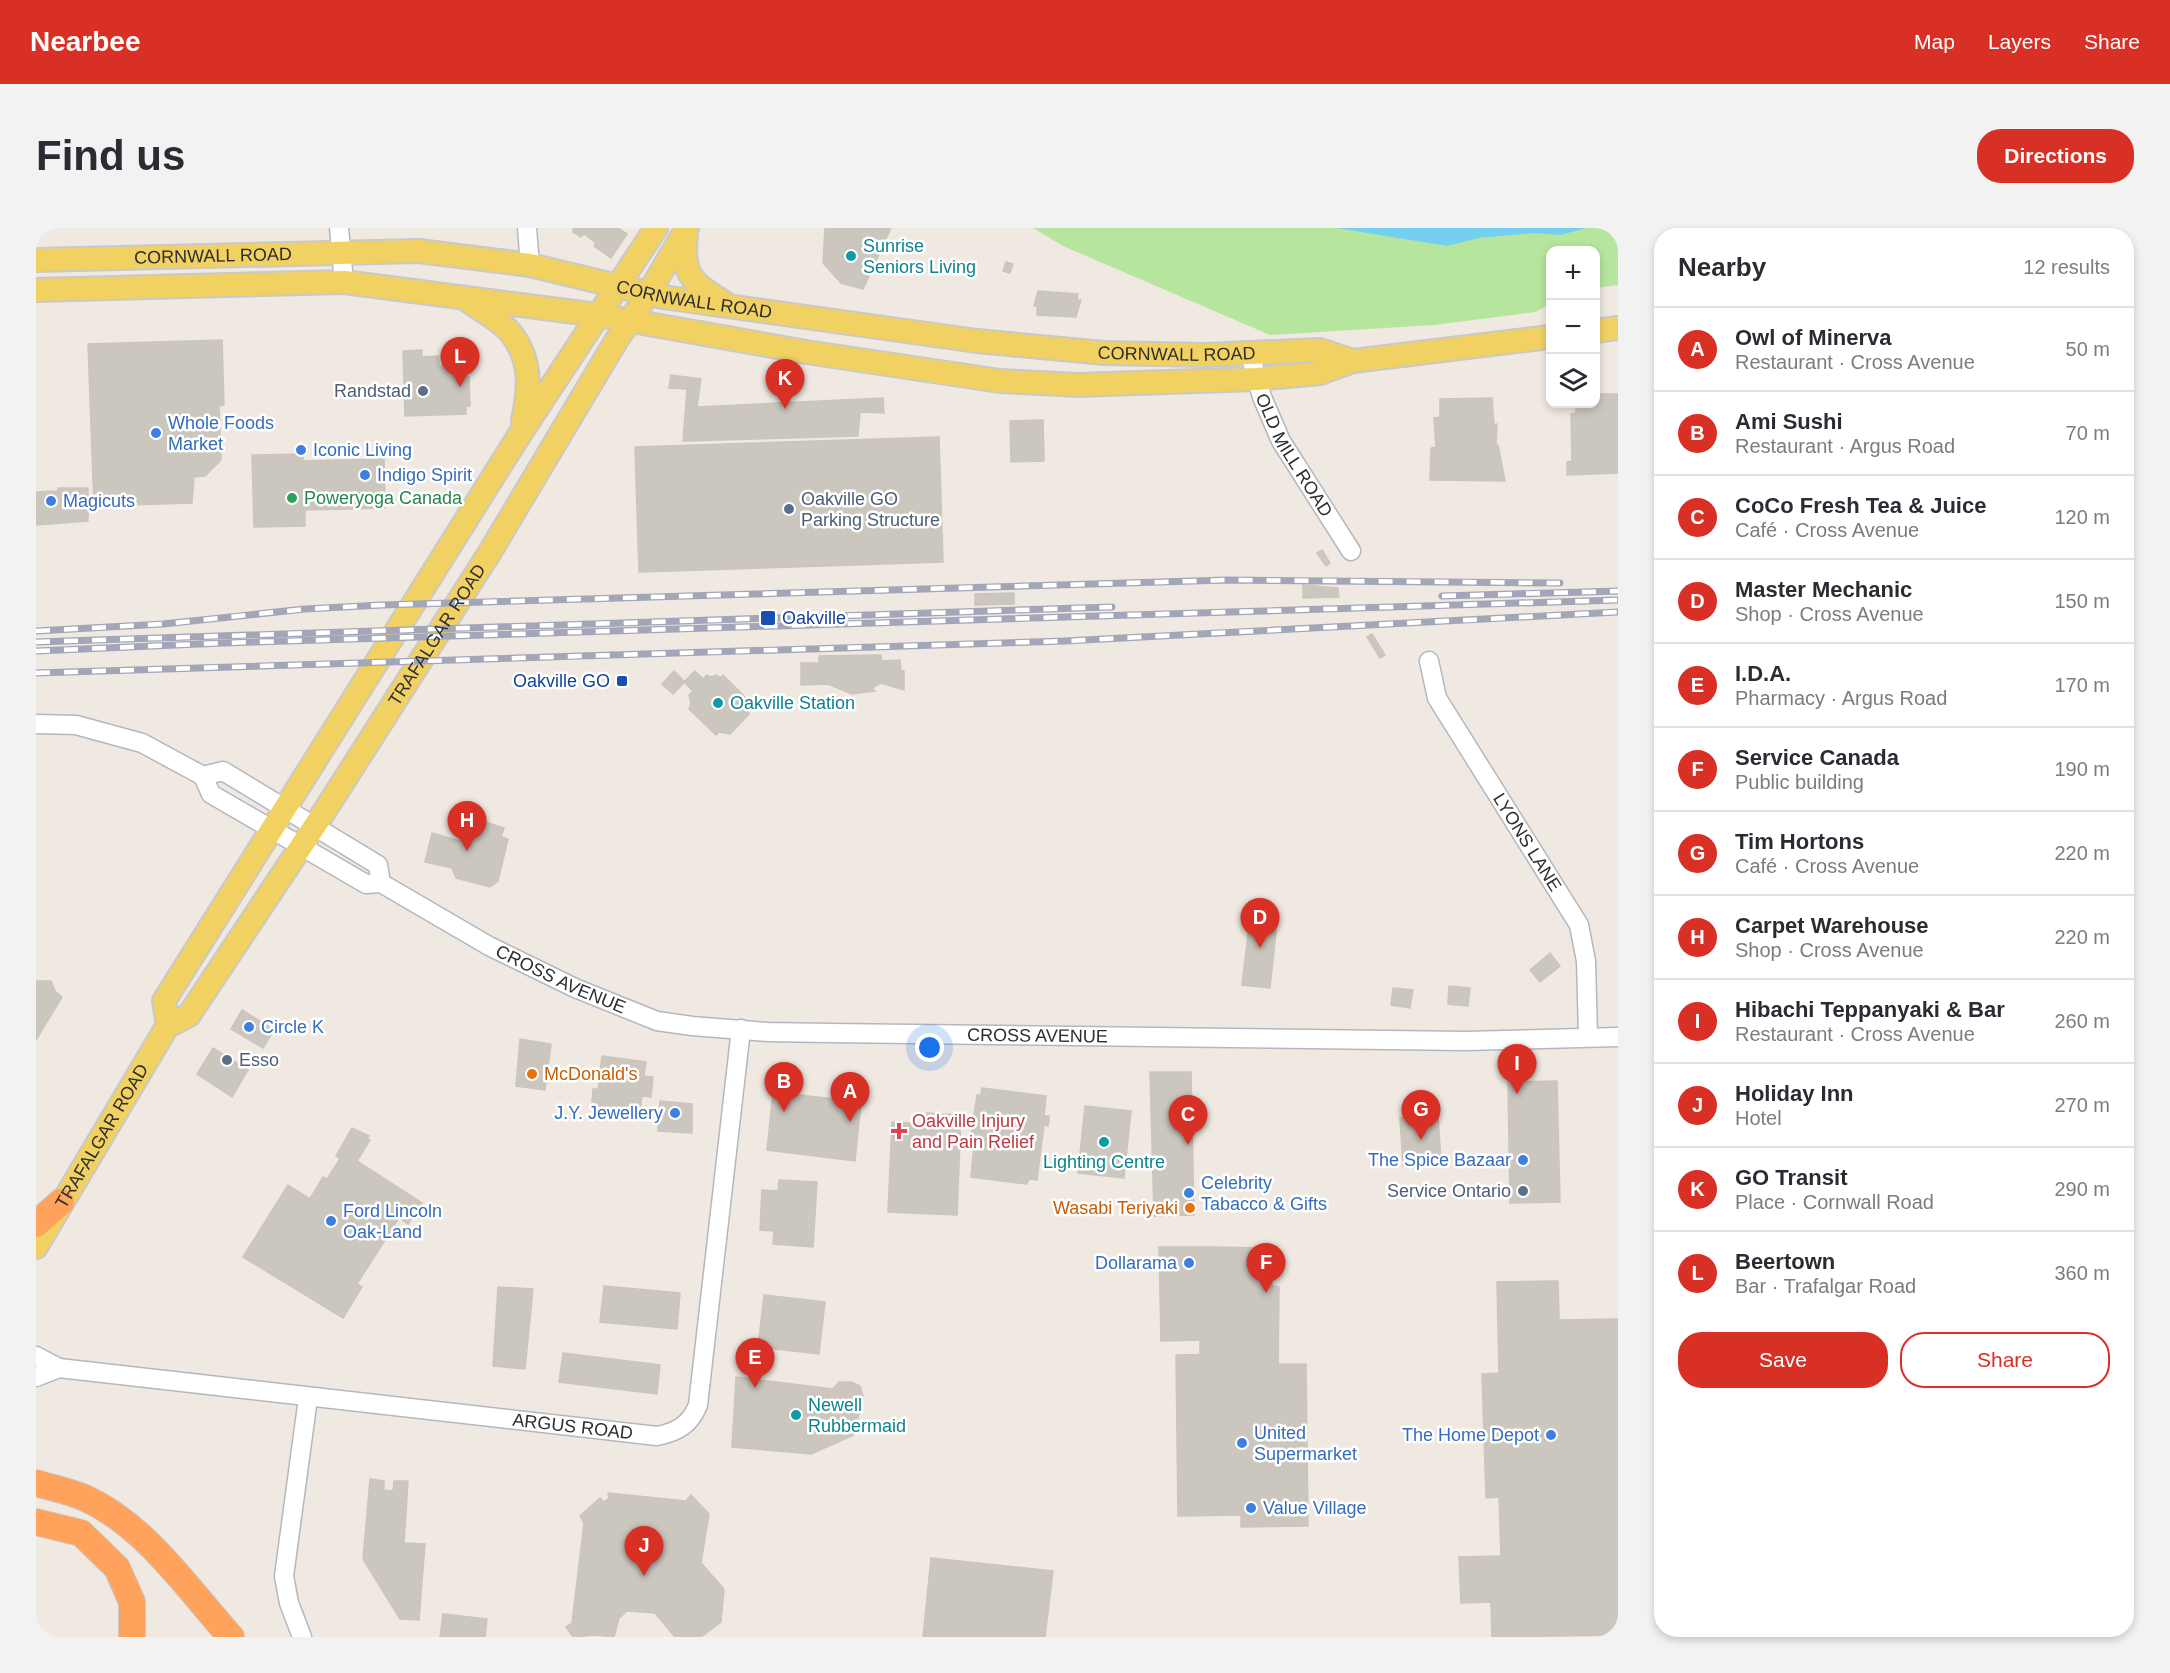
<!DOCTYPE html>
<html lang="en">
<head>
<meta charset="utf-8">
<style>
	body { margin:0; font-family:Helvetica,sans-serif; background:#f2f2f3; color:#2b2b33 }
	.controls { position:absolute; right:18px; top:18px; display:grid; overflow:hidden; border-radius:12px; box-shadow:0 3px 9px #0003 }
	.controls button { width:54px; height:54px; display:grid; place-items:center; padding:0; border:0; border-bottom:2px solid #e1e1e2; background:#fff; color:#2b2b33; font:30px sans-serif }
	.you { position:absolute; left:894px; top:820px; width:21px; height:21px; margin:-15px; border:4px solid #fff; border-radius:50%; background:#1a73e8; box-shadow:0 0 0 9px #1a73e833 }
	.badge { display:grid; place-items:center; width:39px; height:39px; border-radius:50%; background:#d93025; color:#fff; font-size:20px; font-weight:700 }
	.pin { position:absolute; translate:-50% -50px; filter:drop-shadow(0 2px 3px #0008) }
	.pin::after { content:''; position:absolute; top:32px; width:21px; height:18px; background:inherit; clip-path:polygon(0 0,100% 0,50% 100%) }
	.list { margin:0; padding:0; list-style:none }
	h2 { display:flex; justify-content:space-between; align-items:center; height:78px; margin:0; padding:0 24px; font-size:26px }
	h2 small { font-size:20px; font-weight:400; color:#7c7c81 }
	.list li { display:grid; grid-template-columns:39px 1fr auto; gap:18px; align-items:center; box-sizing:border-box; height:84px; padding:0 24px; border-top:2px solid #e1e1e2 }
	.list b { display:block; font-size:22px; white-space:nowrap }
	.list p { margin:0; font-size:20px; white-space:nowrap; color:#7c7c81 }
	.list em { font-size:20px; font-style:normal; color:#7c7c81 }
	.actions { display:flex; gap:12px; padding:18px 24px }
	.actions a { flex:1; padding:14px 0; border:2px solid #d93025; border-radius:24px; text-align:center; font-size:21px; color:#d93025 }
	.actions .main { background:#d93025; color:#fff }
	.icon { flex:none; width:33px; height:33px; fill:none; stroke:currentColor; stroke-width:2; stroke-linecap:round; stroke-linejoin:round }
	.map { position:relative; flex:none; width:1582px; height:1409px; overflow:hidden; border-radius:24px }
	header { display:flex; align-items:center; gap:36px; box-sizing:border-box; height:84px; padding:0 30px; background:#d93025; color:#fff }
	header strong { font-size:28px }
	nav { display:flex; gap:33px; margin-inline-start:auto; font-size:21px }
	.intro { display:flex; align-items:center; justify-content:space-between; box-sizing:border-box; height:144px; padding:0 36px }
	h1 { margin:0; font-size:42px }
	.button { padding:15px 27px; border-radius:24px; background:#d93025; color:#fff; font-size:21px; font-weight:700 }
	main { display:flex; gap:36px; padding:0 36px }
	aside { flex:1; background:#fff; border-radius:24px; box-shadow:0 3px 9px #0003 }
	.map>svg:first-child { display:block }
	.green { fill:#b6e59e }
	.water { fill:#75cff0 }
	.building { fill:#cbc7bf; stroke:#cbc5ba; stroke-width:1.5 }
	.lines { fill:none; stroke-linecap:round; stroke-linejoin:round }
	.minor-casing { stroke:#b4b7c1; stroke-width:21 }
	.major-casing { stroke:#c9c9c9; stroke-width:26 }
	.highway-casing { stroke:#c9c9c9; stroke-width:28 }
	.minor { stroke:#fff; stroke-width:18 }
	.major { stroke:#f2d163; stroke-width:22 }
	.highway { stroke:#ffa35c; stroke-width:26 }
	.rail-casing { stroke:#a3a6b8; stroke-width:7 }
	.rail { stroke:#fff; stroke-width:4.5; stroke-dasharray:14; stroke-linecap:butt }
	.culture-dot { fill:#0f9aa8; stroke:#fff; stroke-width:2 }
	.service-dot { fill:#5c6f8a; stroke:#fff; stroke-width:2 }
	.shop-dot { fill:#3f7fe0; stroke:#fff; stroke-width:2 }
	.leisure-dot { fill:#2e9e5b; stroke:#fff; stroke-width:2 }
	.transit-dot { fill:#1a4fb4; stroke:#fff; stroke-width:2 }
	.food-dot { fill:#e8710a; stroke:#fff; stroke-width:2 }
	.health-dot { fill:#e0444e; stroke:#fff; stroke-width:2 }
	.labels { text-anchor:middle; stroke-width:5; stroke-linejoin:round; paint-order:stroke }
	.culture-label { font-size:18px; fill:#0d838f; stroke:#fff; text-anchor:start }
	.street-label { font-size:18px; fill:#2e2e2e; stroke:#fff }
	.service-label { font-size:18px; fill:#4e5e75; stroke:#fff; text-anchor:end }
	.shop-label { font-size:18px; fill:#366cbe; stroke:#fff; text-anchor:start }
	.leisure-label { font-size:18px; fill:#27864d; stroke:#fff; text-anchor:start }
	.transit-label { font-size:18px; fill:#164399; stroke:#fff; text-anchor:start }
	.food-label { font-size:18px; fill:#c56008; stroke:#fff; text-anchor:start }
	.health-label { font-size:18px; fill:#be3a42; stroke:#fff; text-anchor:start }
</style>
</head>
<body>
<header>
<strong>Nearbee</strong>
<nav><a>Map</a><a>Layers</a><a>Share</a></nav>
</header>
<div class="intro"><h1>Find us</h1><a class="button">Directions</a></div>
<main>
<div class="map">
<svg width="1582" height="1409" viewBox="0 0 1582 1409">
	<rect width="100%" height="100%" fill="#efe9e1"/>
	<!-- green -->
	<path class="green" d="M997,0H1582V57L1560,60V22H1514V76L1499,84L1398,97L1234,107L1027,18Z"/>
	<!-- water -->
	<path class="water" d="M1301,0H1551L1524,7L1498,5L1443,10L1411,18Z"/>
	<!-- building -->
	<g class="building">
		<path d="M537,0H582L591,6L575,30L558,18L560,15L548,6L545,9L537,4Z"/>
		<path d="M789,0H855L827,61L805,55L787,35Z"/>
		<path d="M970,34L977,36L974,45L967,43Z"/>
		<path d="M1002,63L1042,66L1041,72H1045L1040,89L1001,87V78H998Z"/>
		<path d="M186,112L188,177L183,178L185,232L169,248L158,249L156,275L58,278L52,116Z"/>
		<path d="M386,122V129L402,128L403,138H417V149H433L434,178H430V186L369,188L367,123Z"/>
		<path d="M635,147L665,151L661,179L847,170L848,185L824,184L822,208L647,213L651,161L633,160Z"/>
		<path d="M1560,166H1582V245L1531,247V234L1536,233L1535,186L1540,185V176H1560Z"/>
		<path d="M1456,170L1458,197L1461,196L1460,218L1462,217L1469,253L1394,252L1395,220L1400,219L1398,190L1404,189V171Z"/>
		<path d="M1007,192L1008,233L975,234L974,193Z"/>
		<path d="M903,209L907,334L603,344L599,219Z"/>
		<path d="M267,226V233L348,231L349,280L269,282V298L218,299L216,227Z"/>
		<path d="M22,260H52V293L0,297V264L22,263Z"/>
		<path d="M1286,322L1294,335L1290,338L1281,325Z"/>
		<path d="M1267,357L1302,360L1303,369L1267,370Z"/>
		<path d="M978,365V376L939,377V366Z"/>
		<path d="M1336,406L1349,427L1344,430L1331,409Z"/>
		<path d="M845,427L846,433L864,432L865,443H868V462L845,455L836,460L839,463L816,466L792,456L765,457V435H783V428Z"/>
		<path d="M638,443L649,454L637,466L626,456Z"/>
		<path d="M659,443L667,451L671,447L674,449L681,447L684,450L687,447L712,472L710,474L713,486L694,506L683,504L680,507L653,481L655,474L653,467L657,463L648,454Z"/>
		<path d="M446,593L468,600L465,609L472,611L462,653L454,659L420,650L416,640L389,634L396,605L423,613L427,596Z"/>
		<path d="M1215,680L1242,684L1234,760L1206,757Z"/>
		<path d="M1514,725L1524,738L1504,754L1494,742Z"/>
		<path d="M0,753H15L19,763L26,769L0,812Z"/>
		<path d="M1413,758L1434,760L1432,778L1412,776Z"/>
		<path d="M1357,760L1377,762L1374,780L1355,777Z"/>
		<path d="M206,782L238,802L227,820L195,801Z"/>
		<path d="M484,811L515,816L509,862L480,858Z"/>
		<path d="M177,820L212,842L196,869L161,846Z"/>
		<path d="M566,828L610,834L608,848L617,849L615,869L606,868L603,891L559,886L560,874H556L557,861H562Z"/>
		<path d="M1114,844H1155L1158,987L1118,988Z"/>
		<path d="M1521,853L1524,974L1474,975L1472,854Z"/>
		<path d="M946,860L1010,868L1008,888H1013V893L1012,898L1008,897L1001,952L993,951L991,956L935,949L938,916L934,915L941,867H945Z"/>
		<path d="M737,864L825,874L819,933L731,922Z"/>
		<path d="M624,873L656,876V905L622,903Z"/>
		<path d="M1049,878L1095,883L1088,950L1042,945Z"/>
		<path d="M891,885L925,887L921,987L852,984L856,894L890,896Z"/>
		<path d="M1402,887L1405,935L1367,938L1364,890Z"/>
		<path d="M316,900L333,908L331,910L334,912L321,933L386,975L372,996L363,990L321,1056L326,1059L307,1090L207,1029L252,957L274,971L287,949L291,951L304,931L300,928Z"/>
		<path d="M743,952L781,954L777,1019L737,1016L738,1003L724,1002L726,962L742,963Z"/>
		<path d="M1123,1019H1176L1175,1103H1164V1112L1125,1113Z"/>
		<path d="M1176,1019L1232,1020V1042H1235V1054L1237,1058L1243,1059L1242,1143L1198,1144V1126L1164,1127V1103H1175Z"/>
		<path d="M1522,1053L1523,1092L1582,1091V1407L1456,1409L1455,1374L1425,1375L1423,1329L1465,1328L1463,1269L1450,1270L1446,1146L1463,1145L1461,1054Z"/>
		<path d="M568,1058L644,1065L641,1101L564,1094Z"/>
		<path d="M462,1059L497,1061L489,1141L457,1138Z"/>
		<path d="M728,1067L789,1074L783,1126L722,1119Z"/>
		<path d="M527,1125L624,1137L621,1166L523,1154Z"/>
		<path d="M1198,1126V1144L1242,1143V1136H1270L1272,1298L1205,1299V1287L1142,1288L1140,1127Z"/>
		<path d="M700,1149L797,1161L803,1154H815L824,1158L827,1168L818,1207L775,1226L696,1219Z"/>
		<path d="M334,1251L348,1253V1262L357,1263L358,1253H372L368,1315L389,1316L383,1392L364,1391L327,1331Z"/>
		<path d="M572,1265L650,1273L655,1267L673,1286L665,1335L688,1361L685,1394L665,1409H639L619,1385L591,1383L583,1390L578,1409L559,1407L537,1409L530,1399L536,1395L548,1295L544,1288L564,1270L568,1274L573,1270Z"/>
		<path d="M895,1330L1017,1343L1009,1409H887Z"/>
		<path d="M407,1386L451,1391L449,1409H404Z"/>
	</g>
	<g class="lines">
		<defs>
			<g id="minor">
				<path d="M303,0L308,54"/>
				<path d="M491,0L494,37"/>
				<path id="s1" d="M1214,126L1226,169L1245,213L1315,323"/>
				<path id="s2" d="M1393,433L1401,470L1543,697L1550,733L1552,808"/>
				<path id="s3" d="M0,496L40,497L106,515L167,548L175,566L330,656L345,655L453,718L539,760L621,793L656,798L732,804L794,805L1429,813L1582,809"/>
				<path d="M167,548L187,543L342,637L345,655"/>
				<path id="s4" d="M0,1128L23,1140L621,1208C641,1204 654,1197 662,1177L705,801"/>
				<path d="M0,1149L23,1140"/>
				<path d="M266,1409L253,1375L248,1348L272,1170"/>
			</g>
			<g id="major">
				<path d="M650,5C646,48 654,53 689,75"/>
				<path id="s5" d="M0,32L383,23L494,37L627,69L941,113L1068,125L1170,127L1284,122L1317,133"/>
				<path d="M0,62L308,54L562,87L770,124L964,153L1041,157L1221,151L1284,145L1317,133L1514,109"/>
				<path d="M431,72C444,82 463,91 473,103C496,130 494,160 487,192"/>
				<path d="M1560,103L1582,100"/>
				<path d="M132,798L128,773L484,206L620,0"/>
				<path id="s6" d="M0,1019L129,802L132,798L153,787L288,584L454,324L580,113L612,66L651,0"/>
			</g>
			<g id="highway">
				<path d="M0,996L25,974"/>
				<path d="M0,1255C16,1260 33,1263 49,1270C109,1297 152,1361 195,1409"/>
				<path d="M0,1294L45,1305L81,1340L96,1374V1409"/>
			</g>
		</defs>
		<!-- minor casing -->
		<use href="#minor" class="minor-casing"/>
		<!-- major casing -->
		<use href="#major" class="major-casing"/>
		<!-- highway casing -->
		<use href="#highway" class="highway-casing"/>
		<!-- minor -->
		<use href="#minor" class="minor"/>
		<!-- major -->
		<use href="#major" class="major"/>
		<!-- highway -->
		<use href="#highway" class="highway"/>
		<defs>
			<g id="rail">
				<path d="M1406,368L1582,363"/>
				<path d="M0,403L127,396L269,381L346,377L1191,352L1524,355"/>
				<path d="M0,414L1076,379"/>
				<path d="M0,423L187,415L1582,372"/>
				<path d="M0,445L1029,413L1582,384"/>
			</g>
		</defs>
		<!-- rail casing -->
		<use href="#rail" class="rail-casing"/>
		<!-- rail -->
		<use href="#rail" class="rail"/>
	</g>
	<!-- markers -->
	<g class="culture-dot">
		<circle cx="815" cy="28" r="6"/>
		<circle cx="682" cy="475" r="6"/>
		<circle cx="1068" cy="914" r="6"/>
		<circle cx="760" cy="1187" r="6"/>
	</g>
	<g class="service-dot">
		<circle cx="387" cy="163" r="6"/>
		<circle cx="753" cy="281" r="6"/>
		<circle cx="191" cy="832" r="6"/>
		<circle cx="1487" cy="963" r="6"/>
	</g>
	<g class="shop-dot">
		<circle cx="120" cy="205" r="6"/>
		<circle cx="265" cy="222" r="6"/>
		<circle cx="329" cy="247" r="6"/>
		<circle cx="15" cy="273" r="6"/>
		<circle cx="213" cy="799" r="6"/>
		<circle cx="639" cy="885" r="6"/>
		<circle cx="1487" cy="932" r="6"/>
		<circle cx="1153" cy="965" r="6"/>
		<circle cx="295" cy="993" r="6"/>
		<circle cx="1153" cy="1035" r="6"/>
		<circle cx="1515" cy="1207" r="6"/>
		<circle cx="1206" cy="1215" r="6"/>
		<circle cx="1215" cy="1280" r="6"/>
	</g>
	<circle class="leisure-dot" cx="256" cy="270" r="6"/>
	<g class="transit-dot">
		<rect x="724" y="382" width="16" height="16" rx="3"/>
		<rect x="580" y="447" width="12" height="12" rx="3"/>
	</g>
	<g class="food-dot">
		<circle cx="496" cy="846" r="6"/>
		<circle cx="1154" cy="980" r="6"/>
	</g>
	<path class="health-dot" d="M860 894h6v6h6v6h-6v6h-6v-6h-6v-6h6z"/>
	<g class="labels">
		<!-- culture labels -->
		<g class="culture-label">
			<text x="827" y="24">Sunrise<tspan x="827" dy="21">Seniors Living</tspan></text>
			<text x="694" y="481">Oakville Station</text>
			<text x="1068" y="940" text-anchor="middle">Lighting Centre</text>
			<text x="772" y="1183">Newell<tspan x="772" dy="21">Rubbermaid</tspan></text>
		</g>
		<!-- street labels -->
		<g class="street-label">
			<text dy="6" stroke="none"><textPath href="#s5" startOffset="177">CORNWALL ROAD</textPath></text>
			<text dy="6" stroke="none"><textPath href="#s5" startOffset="663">CORNWALL ROAD</textPath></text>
			<text dy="6" stroke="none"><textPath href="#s5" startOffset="1149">CORNWALL ROAD</textPath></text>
			<text dy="6" stroke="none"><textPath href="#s1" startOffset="111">OLD MILL ROAD</textPath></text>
			<text dy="6" stroke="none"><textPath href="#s6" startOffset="735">TRAFALGAR ROAD</textPath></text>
			<text dy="6" stroke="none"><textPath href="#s2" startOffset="208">LYONS LANE</textPath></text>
			<text dy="6" stroke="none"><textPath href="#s3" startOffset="596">CROSS AVENUE</textPath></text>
			<text dy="6" stroke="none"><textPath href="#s3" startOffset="1082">CROSS AVENUE</textPath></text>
			<text dy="6" stroke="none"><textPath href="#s6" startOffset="129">TRAFALGAR ROAD</textPath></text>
			<text dy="6" stroke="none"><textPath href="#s4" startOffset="543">ARGUS ROAD</textPath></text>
		</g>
		<!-- service labels -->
		<g class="service-label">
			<text x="375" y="169">Randstad</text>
			<text x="765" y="277" text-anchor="start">Oakville GO<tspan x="765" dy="21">Parking Structure</tspan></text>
			<text x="203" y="838" text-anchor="start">Esso</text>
			<text x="1475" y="969">Service Ontario</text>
		</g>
		<!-- shop labels -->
		<g class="shop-label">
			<text x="132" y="201">Whole Foods<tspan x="132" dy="21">Market</tspan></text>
			<text x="277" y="228">Iconic Living</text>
			<text x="341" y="253">Indigo Spirit</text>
			<text x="27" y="279">Magicuts</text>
			<text x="225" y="805">Circle K</text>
			<text x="627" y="891" text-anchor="end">J.Y. Jewellery</text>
			<text x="1475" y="938" text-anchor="end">The Spice Bazaar</text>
			<text x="1165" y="961">Celebrity<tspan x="1165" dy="21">Tabacco &amp; Gifts</tspan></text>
			<text x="307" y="989">Ford Lincoln<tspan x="307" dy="21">Oak-Land</tspan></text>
			<text x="1141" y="1041" text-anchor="end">Dollarama</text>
			<text x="1218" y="1211">United<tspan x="1218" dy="21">Supermarket</tspan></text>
			<text x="1503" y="1213" text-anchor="end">The Home Depot</text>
			<text x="1227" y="1286">Value Village</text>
		</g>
		<!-- leisure labels -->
		<g class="leisure-label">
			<text x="268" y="276">Poweryoga Canada</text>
		</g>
		<!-- transit labels -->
		<g class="transit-label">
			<text x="746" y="396">Oakville</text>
			<text x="574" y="459" text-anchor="end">Oakville GO</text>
		</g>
		<!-- food labels -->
		<g class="food-label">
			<text x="508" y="852">McDonald's</text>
			<text x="1142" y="986" text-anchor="end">Wasabi Teriyaki</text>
		</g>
		<!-- health labels -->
		<g class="health-label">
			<text x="876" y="899">Oakville Injury<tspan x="876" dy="21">and Pain Relief</tspan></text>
		</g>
	</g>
</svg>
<div class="controls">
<button>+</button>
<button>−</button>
<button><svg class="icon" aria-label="layers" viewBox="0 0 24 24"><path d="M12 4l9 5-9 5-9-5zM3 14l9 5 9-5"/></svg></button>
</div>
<div class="you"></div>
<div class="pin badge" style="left:814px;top:894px">A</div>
<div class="pin badge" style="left:748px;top:884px">B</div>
<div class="pin badge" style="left:1152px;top:917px">C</div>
<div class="pin badge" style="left:1224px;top:720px">D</div>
<div class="pin badge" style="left:719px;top:1160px">E</div>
<div class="pin badge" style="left:1230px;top:1065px">F</div>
<div class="pin badge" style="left:1385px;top:912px">G</div>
<div class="pin badge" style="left:431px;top:623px">H</div>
<div class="pin badge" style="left:1481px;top:866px">I</div>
<div class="pin badge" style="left:608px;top:1348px">J</div>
<div class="pin badge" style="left:749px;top:181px">K</div>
<div class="pin badge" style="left:424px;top:159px">L</div>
</div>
<aside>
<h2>Nearby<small>12 results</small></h2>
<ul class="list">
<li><span class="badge">A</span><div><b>Owl of Minerva</b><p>Restaurant · Cross Avenue</p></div><em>50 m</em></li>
<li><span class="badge">B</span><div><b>Ami Sushi</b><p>Restaurant · Argus Road</p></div><em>70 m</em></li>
<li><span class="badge">C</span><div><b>CoCo Fresh Tea &amp; Juice</b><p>Café · Cross Avenue</p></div><em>120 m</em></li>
<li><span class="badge">D</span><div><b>Master Mechanic</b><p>Shop · Cross Avenue</p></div><em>150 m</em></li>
<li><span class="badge">E</span><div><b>I.D.A.</b><p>Pharmacy · Argus Road</p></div><em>170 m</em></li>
<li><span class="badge">F</span><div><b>Service Canada</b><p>Public building</p></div><em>190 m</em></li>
<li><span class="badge">G</span><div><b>Tim Hortons</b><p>Café · Cross Avenue</p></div><em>220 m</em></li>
<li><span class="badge">H</span><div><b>Carpet Warehouse</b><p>Shop · Cross Avenue</p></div><em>220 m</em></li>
<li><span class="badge">I</span><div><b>Hibachi Teppanyaki &amp; Bar</b><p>Restaurant · Cross Avenue</p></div><em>260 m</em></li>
<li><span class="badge">J</span><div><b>Holiday Inn</b><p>Hotel</p></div><em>270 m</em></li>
<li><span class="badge">K</span><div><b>GO Transit</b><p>Place · Cornwall Road</p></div><em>290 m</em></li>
<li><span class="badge">L</span><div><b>Beertown</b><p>Bar · Trafalgar Road</p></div><em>360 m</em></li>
</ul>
<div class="actions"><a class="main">Save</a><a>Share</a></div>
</aside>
</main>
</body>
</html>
